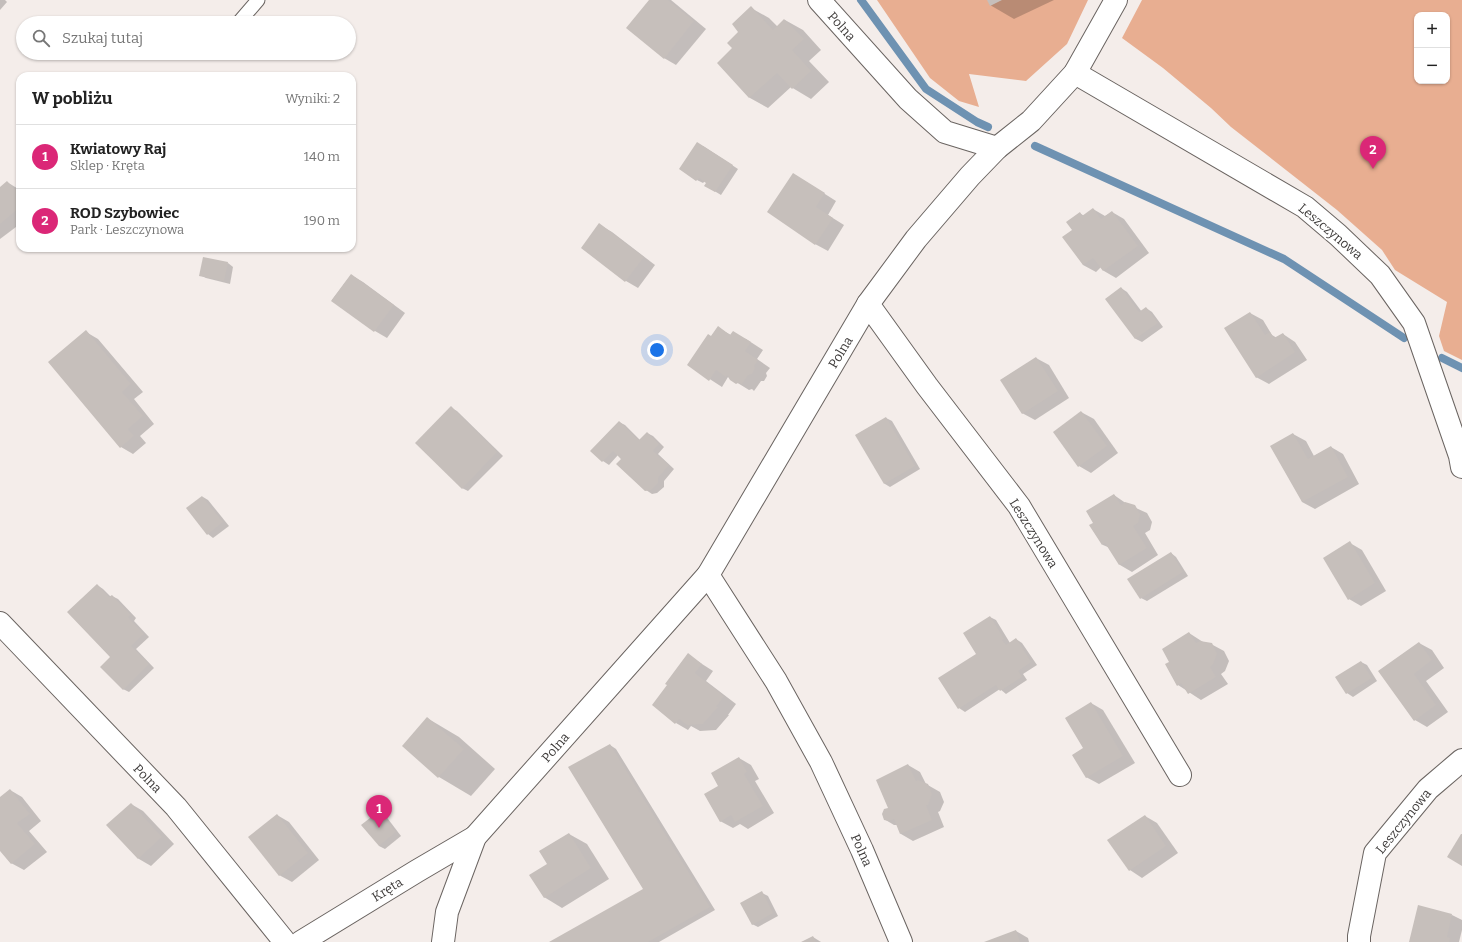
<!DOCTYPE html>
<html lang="pl">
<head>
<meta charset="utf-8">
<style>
	body { margin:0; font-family:Bitter,serif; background:#f6f6f6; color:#222 }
	.controls { position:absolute; right:12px; top:12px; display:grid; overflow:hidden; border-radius:8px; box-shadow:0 1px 3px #0004 }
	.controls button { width:36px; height:36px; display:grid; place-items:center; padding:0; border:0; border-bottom:1px solid #e0e0e0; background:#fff; color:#222; font:20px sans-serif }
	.you { position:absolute; left:657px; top:350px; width:14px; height:14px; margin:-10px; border:3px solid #fff; border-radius:50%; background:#1a73e8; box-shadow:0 0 0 6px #1a73e833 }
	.badge { display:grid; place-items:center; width:26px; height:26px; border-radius:50%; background:#db2777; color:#fff; font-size:13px; font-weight:700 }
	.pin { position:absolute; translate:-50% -33px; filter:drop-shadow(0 1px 2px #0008) }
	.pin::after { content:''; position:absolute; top:21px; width:14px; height:12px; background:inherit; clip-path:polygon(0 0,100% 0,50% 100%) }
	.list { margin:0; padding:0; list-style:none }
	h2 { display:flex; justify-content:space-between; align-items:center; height:52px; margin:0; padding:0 16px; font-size:17px }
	h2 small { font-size:13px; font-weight:400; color:#767676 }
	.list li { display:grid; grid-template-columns:26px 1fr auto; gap:12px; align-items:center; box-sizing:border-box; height:64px; padding:0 16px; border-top:1px solid #e0e0e0 }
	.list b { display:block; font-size:15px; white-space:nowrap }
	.list p { margin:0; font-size:13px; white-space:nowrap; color:#767676 }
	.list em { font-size:13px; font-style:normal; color:#767676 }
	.icon { flex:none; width:22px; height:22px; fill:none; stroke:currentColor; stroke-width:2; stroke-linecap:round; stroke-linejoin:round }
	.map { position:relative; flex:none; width:1462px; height:942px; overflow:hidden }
	.search { position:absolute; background:#fff; box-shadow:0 1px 3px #0004; left:16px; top:16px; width:340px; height:44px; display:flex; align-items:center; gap:10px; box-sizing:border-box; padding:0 14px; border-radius:22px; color:#767676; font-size:15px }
	.panel { position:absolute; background:#fff; box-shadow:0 1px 3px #0004; left:16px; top:72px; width:340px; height:180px; border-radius:12px }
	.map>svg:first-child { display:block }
	.green { fill:#e8ae91; fill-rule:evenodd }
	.shadow { fill:#0003 }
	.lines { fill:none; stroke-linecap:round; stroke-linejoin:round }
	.stream { stroke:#6e92b2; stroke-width:8 }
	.building { fill:#c6bfbb }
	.lane-casing { stroke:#6a6461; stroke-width:15 }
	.street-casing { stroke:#6a6461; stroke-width:24 }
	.lane { stroke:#fff; stroke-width:13 }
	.street { stroke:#fff; stroke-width:22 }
	.labels { text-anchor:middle; stroke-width:3.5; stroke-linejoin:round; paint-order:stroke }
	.street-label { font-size:13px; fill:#3d3a39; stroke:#fff }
</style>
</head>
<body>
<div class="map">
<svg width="1462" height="942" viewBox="0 0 1462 942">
	<rect width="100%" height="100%" fill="#f4edea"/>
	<!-- green -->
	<g class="green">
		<path d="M877,0H1088L1067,44L1026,81L969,74L979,107L959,101L930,78Z"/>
		<path d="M1142,0H1462V360L1444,351L1439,336L1447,302L1395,270L1382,250L1337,210L1231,127L1211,108L1163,68L1122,38ZM1417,15H1447V81H1417Z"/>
	</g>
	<!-- shadow -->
	<g class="shadow">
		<path d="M0,0H5L7,2L0,10Z"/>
		<path d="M650,0H671L706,29L676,65L664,58Z"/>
		<path d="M988,0H1054L1014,19L990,5Z"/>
		<path d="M751,8L769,18L778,27L785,20L803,30L821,50L809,61L829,82L811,99L791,87L768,108L750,98L718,63L734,48Z"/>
		<path d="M703,146L738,169L721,195L706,186L708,183L705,181L703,183L697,180Z"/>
		<path d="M7,182L20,190V224L0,239V189Z"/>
		<path d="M806,182L836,201L828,215L844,225L828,251L815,244Z"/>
		<path d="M1093,209L1105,216L1112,212L1124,219L1149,253L1116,278L1104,271L1101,267L1096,272L1083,265L1074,230L1080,213L1084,216Z"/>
		<path d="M600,225L612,232L655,265L638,288L626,281L582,248Z"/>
		<path d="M228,263L233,267L230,284L206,278L200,275Z"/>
		<path d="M351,275L363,282L405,313L387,338L375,331L332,300Z"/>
		<path d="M1121,288L1127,292L1142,312L1146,308L1152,312L1163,327L1142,342L1136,339L1106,299Z"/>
		<path d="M1250,313L1263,320L1272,335L1277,338L1283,334L1295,342L1307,360L1269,384L1256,377Z"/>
		<path d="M718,328L731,335L746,339L763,350L757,359L770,368L766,373L767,376L764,381H761L754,391L752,389L749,390L728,377L722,387L688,365Z"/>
		<path d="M86,332L98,339L143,392L134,399L154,424L140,436L146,443L133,454L121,447Z"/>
		<path d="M1036,358L1049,365L1069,398L1035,420L1022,413L1001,380Z"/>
		<path d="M451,408L457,411L503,456L468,491L462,488Z"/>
		<path d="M1081,412L1094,419L1118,453L1091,473L1079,466Z"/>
		<path d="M886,418L892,421L920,469L890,487L885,484L856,435Z"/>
		<path d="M619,422L625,425L640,440L647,433L653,436L664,447L658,454L674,469L664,481V487L657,493L652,494L646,490L618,455L609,465L603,461L592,451Z"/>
		<path d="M1293,434L1306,441L1314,456L1331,447L1343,454L1359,484L1315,509L1302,502Z"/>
		<path d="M1114,495L1127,504L1147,513L1152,522L1150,530L1145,533L1158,555L1132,572L1120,565L1110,548L1103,545L1091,525L1094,523Z"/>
		<path d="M203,497L208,500L229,526L213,538L208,534Z"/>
		<path d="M1350,543L1362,550L1386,591L1361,606L1349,599Z"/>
		<path d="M1171,553L1176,557L1188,576L1147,601L1141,598Z"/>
		<path d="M97,585L103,589L111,597L112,596L118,599L136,618L134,621L149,637L136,649L154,668L129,692L123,689L111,658Z"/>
		<path d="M990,617L996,620L1010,643L1016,639L1022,643L1037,665L1023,674L1027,680L1006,694L1000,689L965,712L959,708Z"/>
		<path d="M1189,633L1203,642L1211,644L1224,651L1229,661L1225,671L1221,674L1228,684L1201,700L1178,685L1170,662Z"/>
		<path d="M1419,643L1432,650L1444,668L1426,681L1448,712L1427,727L1415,720L1380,672Z"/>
		<path d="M688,655L713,671L706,681L736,704L728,715H729L716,730L700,731L691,726L688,730L676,723Z"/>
		<path d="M1361,662L1367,665L1377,681L1353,697L1347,693L1337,677Z"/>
		<path d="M1091,703L1103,710L1135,763L1099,784L1086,777L1084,748Z"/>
		<path d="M427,718L459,737L495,769L471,796L439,777Z"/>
		<path d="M610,745L616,749L715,910L659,942H551L644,890Z"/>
		<path d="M739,758L751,765L759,779L755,781L774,813L748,829L740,824L733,828L720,821L719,786Z"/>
		<path d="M908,765L920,772L926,784L940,792L944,802L940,811L938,812L944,827L913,841L901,834L897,825H894L884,819Z"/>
		<path d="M10,790L22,797L41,821L29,831L47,852L24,870L11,863L0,849V798Z"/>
		<path d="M131,804L143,811L174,844L151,866L139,859L108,826Z"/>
		<path d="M379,812L385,815L401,836L385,849L379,846Z"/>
		<path d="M277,815L289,822L319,860L292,882L279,875Z"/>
		<path d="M1145,816L1157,823L1178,853L1142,878L1130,870Z"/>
		<path d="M569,834L587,844L609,879L562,908L544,897L548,864Z"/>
		<path d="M762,893L768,896L778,916L758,927L752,924Z"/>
		<path d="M1452,915L1462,920V930L1459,942H1410Z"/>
		<path d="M1016,931L1028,938L1029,942H986Z"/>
		<path d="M813,937L821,942H803Z"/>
	</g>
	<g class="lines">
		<!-- stream -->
		<g class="stream">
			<path d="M861,0L926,89L977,122L988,127"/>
			<path d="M1035,146L1284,259L1404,338"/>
			<path d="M1442,358L1462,368"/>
		</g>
	</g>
	<!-- building -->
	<g class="building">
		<path d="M649,0H668L694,21L664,59L626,28Z"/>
		<path d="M987,0H1002L990,6Z"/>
		<path d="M751,6L773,30L784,19L804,39L792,50L811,71L792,89L777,73L749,98L717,63L732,48L727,43L738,32L732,24Z"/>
		<path d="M697,142L733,165L715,192L704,186L706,183L699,178L696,181L679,169Z"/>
		<path d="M793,173L825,193L816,207L833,218L815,245L767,212Z"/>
		<path d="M7,181L14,189H20V207L0,224V187Z"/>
		<path d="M1093,208L1101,219L1112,211L1138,246L1103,271L1093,258L1083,265L1062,237L1072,230L1066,222L1080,212L1082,216Z"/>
		<path d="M599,223L644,257L625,282L581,248Z"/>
		<path d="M203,257L228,262L224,281L199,276Z"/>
		<path d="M351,274L394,305L374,332L331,301Z"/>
		<path d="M1121,287L1139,312L1146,307L1158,323L1135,339L1105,299Z"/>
		<path d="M1250,312L1265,335L1270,332L1274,338L1283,333L1295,352L1256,378L1224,328Z"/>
		<path d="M718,326L730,335L733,331L751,342L745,351L758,360L754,366L755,368L752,374L748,375L742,384L738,383L736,384L730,380L727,375L726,377L716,370L709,381L687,365L708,334L711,336Z"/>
		<path d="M86,330L131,384L122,392L143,416L128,429L134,436L120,448L48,362Z"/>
		<path d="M1036,357L1058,391L1022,414L1000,380Z"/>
		<path d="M451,406L497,452L462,489L415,443Z"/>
		<path d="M1081,411L1107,446L1078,467L1053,432Z"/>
		<path d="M886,417L915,466L884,484L855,435Z"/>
		<path d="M619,421L639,440L647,432L659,444L653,451L669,465L658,478V483L651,490L645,491L616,464L621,459L613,451L602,462L590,451Z"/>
		<path d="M1293,433L1308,459L1331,446L1348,477L1302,502L1270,446Z"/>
		<path d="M1114,494L1121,505L1125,502L1135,505L1140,514L1138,523L1133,526L1147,548L1119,565L1105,543L1102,545L1089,525L1093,523L1086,511Z"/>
		<path d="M202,496L223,522L207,535L186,508Z"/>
		<path d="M1350,541L1375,583L1348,600L1323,558Z"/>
		<path d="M1171,552L1183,572L1140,599L1127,579Z"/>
		<path d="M97,584L109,597L112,595L131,615L128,617L144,634L131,646L149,664L123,690L100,667L110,657L67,612Z"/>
		<path d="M990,616L1004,639L1002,640L1006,645L1016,638L1031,662L1018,671L1022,677L1000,691L996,685L958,709L938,678L976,654L963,633Z"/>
		<path d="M1189,632L1196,643L1200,641L1212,643L1217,654L1213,664L1210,667L1216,677L1188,694L1181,683L1177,686L1165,664L1169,662L1162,649Z"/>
		<path d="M1419,642L1432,660L1414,674L1436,705L1414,721L1378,671Z"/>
		<path d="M688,653L702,664L695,673L724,696L716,707H718L703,724L687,725L679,719L675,724L652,705L667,685L665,684Z"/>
		<path d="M1361,661L1372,678L1346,694L1335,677Z"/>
		<path d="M1091,702L1123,756L1086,778L1072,755L1083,748L1065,718Z"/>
		<path d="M427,717L464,749L438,778L402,746Z"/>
		<path d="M610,744L710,907L648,942H549L643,889L568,767Z"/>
		<path d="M739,757L747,772L744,774L763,806L735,822L731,815L720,822L704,794L718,786L711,773Z"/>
		<path d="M908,764L916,781L918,780L928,784L932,794L928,805H926L932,820L900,834L894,819L889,821L884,820L882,814L884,809L888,808L876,780Z"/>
		<path d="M10,789L30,814L17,823L35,844L11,864L0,851V797Z"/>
		<path d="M131,803L162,837L138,859L106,825Z"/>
		<path d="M379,811L396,832L379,846L361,825Z"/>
		<path d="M277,814L308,853L279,876L248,837Z"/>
		<path d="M1145,815L1166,846L1129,871L1107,840Z"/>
		<path d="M569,833L591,868L544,898L529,875L547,864L539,851Z"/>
		<path d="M1461,834H1462V866L1447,857Z"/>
		<path d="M762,891L773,913L752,925L740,903Z"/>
		<path d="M1418,905L1452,914L1447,937L1450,938L1449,942H1409Z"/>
		<path d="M1016,930L1020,942H984Z"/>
		<path d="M813,936L816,942H801Z"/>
	</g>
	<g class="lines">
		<defs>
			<path id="lane" d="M240,21L258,0"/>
			<g id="street">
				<path d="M819,0L908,99L945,132L997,148"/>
				<path d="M1075,73L1305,207L1338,235L1380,275L1414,323L1460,456L1462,467"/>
				<path d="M868,304L927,386L1019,506L1180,775"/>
				<path d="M708,575L776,681L821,762L862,850L901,942"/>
				<path d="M0,623L176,807L285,942"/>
				<path d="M301,942L417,871L475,837"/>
				<path d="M443,942L447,912L475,837L708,575L868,304L916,239L970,176L997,148L1031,121L1075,73L1116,0"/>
				<path d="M1359,942V936L1375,853L1428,789L1462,760"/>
			</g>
		</defs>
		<!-- lane casing -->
		<use href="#lane" class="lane-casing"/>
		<!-- street casing -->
		<use href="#street" class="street-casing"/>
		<!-- lane -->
		<use href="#lane" class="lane"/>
		<!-- street -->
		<use href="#street" class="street"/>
	</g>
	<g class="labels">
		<!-- street labels -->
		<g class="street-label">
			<text transform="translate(842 26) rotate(48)" y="5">Polna</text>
			<text transform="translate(1331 231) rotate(40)" y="5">Leszczynowa</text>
			<text transform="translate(840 352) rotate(-59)" y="5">Polna</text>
			<text transform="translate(1034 533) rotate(58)" y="5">Leszczynowa</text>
			<text transform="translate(555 747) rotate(-49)" y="5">Polna</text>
			<text transform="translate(148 778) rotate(46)" y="5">Polna</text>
			<text transform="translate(1403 821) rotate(-51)" y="5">Leszczynowa</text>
			<text transform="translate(862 850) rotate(66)" y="5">Polna</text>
			<text transform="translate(387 889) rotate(-32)" y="5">Kręta</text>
		</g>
	</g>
</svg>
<div class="controls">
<button>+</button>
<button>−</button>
</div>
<div class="you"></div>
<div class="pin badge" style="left:379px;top:828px">1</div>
<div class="pin badge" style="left:1373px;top:169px">2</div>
<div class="search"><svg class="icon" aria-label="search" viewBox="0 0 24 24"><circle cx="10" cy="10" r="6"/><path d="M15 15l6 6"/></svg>Szukaj tutaj</div>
<section class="panel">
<h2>W pobliżu<small>Wyniki: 2</small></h2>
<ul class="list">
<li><span class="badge">1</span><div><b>Kwiatowy Raj</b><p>Sklep · Kręta</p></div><em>140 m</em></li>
<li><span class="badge">2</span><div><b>ROD Szybowiec</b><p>Park · Leszczynowa</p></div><em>190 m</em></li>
</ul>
</section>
</div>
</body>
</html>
